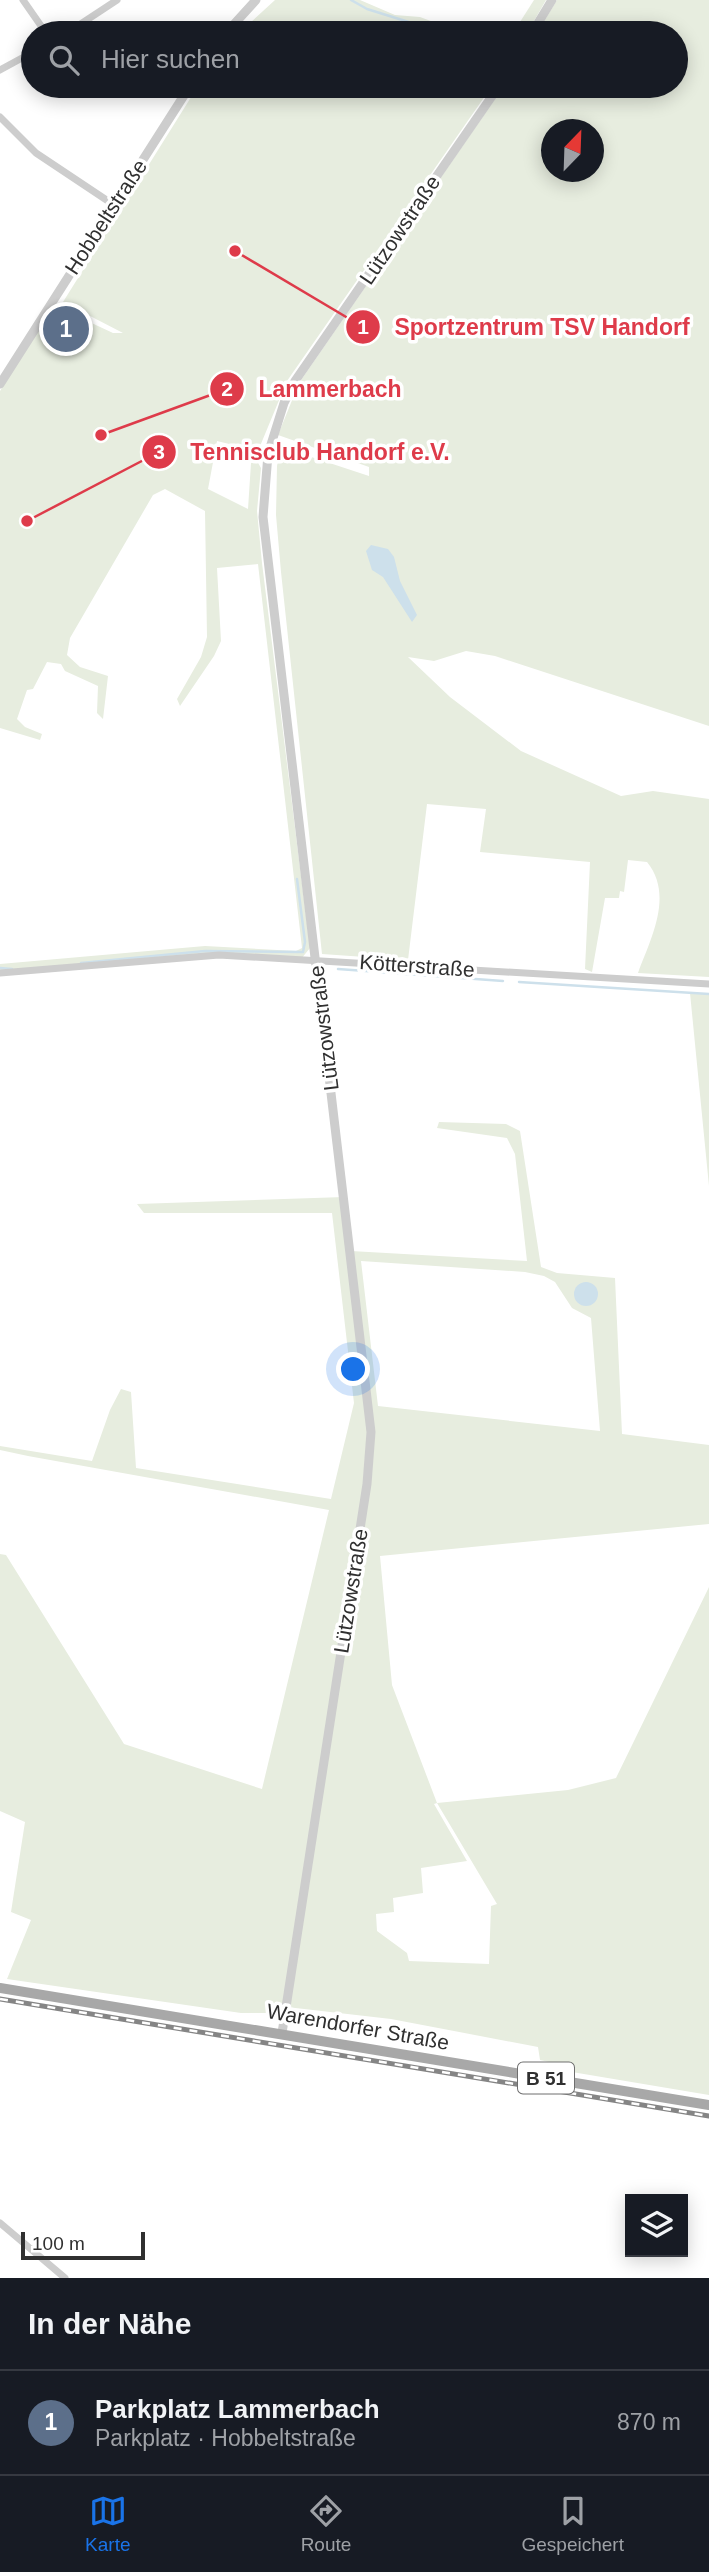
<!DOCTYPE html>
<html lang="de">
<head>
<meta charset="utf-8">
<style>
	body { margin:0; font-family:Helvetica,sans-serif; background:#242831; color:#f1f3f6 }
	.controls { position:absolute; right:21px; bottom:21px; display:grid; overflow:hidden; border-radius:0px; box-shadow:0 4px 18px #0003 }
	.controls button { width:63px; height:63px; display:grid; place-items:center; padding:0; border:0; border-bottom:2px solid #363941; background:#171b24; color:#f1f3f6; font:35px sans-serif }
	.compass { position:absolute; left:541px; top:119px; width:63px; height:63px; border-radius:50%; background:#171b24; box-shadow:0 4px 18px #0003; rotate:23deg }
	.scale { position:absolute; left:21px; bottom:18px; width:124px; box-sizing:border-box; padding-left:7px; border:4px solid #303030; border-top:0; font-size:19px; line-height:24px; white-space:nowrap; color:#303030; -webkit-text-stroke:5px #fff; paint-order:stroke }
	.you { position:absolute; left:354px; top:1370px; width:24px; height:24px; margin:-18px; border:5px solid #fff; border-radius:50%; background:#1a73e8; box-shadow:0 0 0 10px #1a73e833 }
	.badge { display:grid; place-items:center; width:46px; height:46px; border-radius:50%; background:#1a73e8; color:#fff; font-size:23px; font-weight:700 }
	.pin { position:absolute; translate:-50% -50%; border:4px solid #fff; box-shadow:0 2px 7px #0006 }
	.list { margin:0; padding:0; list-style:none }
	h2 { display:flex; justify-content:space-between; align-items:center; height:91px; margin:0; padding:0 28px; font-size:30px }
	h2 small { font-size:23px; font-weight:400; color:#9ea1a6 }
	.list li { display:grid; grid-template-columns:46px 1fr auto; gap:21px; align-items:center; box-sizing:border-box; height:105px; padding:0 28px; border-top:2px solid #363941 }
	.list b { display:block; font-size:26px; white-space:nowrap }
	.list p { margin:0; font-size:23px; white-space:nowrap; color:#9ea1a6 }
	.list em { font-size:23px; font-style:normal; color:#9ea1a6 }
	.icon { flex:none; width:38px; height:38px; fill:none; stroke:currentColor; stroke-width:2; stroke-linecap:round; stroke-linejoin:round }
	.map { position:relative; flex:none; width:709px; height:2278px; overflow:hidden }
	.search { position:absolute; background:#171b24; box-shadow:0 4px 18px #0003; left:21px; right:21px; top:21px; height:77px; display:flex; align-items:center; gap:18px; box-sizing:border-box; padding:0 24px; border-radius:38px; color:#9ea1a6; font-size:26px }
	.sheet { height:196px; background:#171b24 }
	nav { display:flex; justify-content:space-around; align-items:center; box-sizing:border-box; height:98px; border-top:2px solid #363941; background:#171b24; font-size:19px; color:#9ea1a6 }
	nav a { display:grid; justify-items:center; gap:4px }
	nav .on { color:#1a73e8 }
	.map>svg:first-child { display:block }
	.green { fill:#e7eddf; fill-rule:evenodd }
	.water { fill:#cde0eb }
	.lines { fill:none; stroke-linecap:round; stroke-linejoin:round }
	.stream { stroke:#cde0eb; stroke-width:2.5 }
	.minor { stroke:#cdcdcd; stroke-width:7 }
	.tertiary { stroke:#cdcdcd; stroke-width:9 }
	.primary { stroke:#a8a8a8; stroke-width:10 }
	.rail-casing { stroke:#858585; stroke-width:5 }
	.rail { stroke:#fff; stroke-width:2.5; stroke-dasharray:8; stroke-linecap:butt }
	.labels { text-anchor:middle; stroke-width:7; stroke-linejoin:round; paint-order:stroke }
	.shield { fill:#fff; stroke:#6e6e6e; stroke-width:2 }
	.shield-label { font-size:19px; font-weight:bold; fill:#303030 }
	.street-label { font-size:21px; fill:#303030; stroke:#fff }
	.leader { fill:none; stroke:#de3b4a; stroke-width:2.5 }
	.callout-dot { fill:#de3b4a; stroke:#fff; stroke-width:2.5 }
	.mark-label { font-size:21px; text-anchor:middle; font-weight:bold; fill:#fff }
	.callout-label { font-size:23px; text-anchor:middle; font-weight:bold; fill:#de3b4a; stroke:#fff; stroke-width:7; stroke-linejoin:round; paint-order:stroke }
</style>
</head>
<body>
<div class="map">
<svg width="709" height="2278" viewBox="0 0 709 2278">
	<rect width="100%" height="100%" fill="#fff"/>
	<!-- green -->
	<g class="green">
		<path d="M275,0H360L395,15L420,17L463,33H239Z"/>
		<path d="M534,0H546L527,33H513Z"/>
		<path d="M557,0H709V726L495,656L466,651L434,661L408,657L450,697L521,751L621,796L653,791L709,799V977L638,973C651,938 674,895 647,862L628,860L624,892L620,891L619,898H605L592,972L585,969L590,862L480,852L486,809L427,804L408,960L322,954L281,572L276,515L277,466L281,447L369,476V467L278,435L299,383L504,86H676V33H537ZM552,130H594V172H552Z"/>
		<path d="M198,86H492L287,381L258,451L217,441L208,489L248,509L251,463L257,461L261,468L257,511L262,563L310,948L301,959L219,955L0,973V964L205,946L296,951L302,948L258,564L217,568L221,641L214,656L180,706L177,699L201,657L207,637L205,511L165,489L153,495L70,638L67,655L80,667L108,676L103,719L97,713L98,686L65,671L61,664L47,662L33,689L27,690L17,719L25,727L42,734L40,740L0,728V391L55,304L67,311L49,339L64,348L83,319L113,333H123L63,302Z"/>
		<path d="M690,993L709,994V1199V1186Z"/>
		<path d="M439,1122L506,1124L520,1131L541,1267L557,1273L615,1278L622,1434L709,1445V1524L380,1556L392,1685L437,1803L568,1790L616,1778L709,1587V2095L554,2069L549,2062L540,2060L538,2047L391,2019L278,2006L274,2013H241L7,1979L31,1920L11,1912L25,1822L0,1811V1554L6,1555L124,1744L262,1789L329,1510L28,1456L0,1450V1446L92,1461L110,1410L121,1389L131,1392L136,1468L331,1499L354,1403L332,1213H144L137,1204L344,1197L351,1251L527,1261L515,1154L507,1138L437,1128ZM361,1261L525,1272L544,1276L555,1282L572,1308L591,1318L600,1431L378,1406ZM437,1803L497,1904L491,1906L489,1964L409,1961L407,1953L377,1931L376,1914L394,1912L393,1898L423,1893L421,1868L467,1861L434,1804Z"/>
	</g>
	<!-- water -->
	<g class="water">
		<path d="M371,545L388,549L394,557L400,581L417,615L412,622L383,577L372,570L366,551Z"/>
		<circle cx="586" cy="1294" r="12"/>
	</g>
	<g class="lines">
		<!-- stream -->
		<g class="stream">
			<path d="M351,0L367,9L444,33"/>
			<path d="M81,963L205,951L303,952L305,942L297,879"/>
			<path d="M0,968L12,969"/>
			<path d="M338,969L503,981"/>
			<path d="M519,982L709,994"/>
		</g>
		<!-- minor -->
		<g class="minor">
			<path d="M23,0L46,33"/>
			<path d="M67,33L117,0"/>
			<path d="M0,70L33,52"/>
			<path d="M0,117L36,153L114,205"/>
			<path d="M0,973L219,955L709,984"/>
			<path d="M0,2223L65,2278"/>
		</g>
		<!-- tertiary -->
		<g class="tertiary">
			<path d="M226,33L256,0"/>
			<path d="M532,33L552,0"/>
			<path d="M0,384L190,86"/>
			<path d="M282,2033L367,1484L371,1432L263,517L268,454L284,403L295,381L499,86"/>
		</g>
		<!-- primary -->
		<path class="primary" d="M0,1988L709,2105"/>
		<defs>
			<path id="rail" d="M0,1999L709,2116"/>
		</defs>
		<!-- rail casing -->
		<use href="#rail" class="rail-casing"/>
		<!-- rail -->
		<use href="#rail" class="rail"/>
	</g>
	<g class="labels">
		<!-- shield labels -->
		<rect class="shield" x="518" y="2062.5" width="56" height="31" rx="5"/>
		<g class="shield-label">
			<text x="546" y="2085">B 51</text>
		</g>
		<!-- street labels -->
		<g class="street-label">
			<text transform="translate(106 217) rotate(-57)" y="7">Hobbeltstraße</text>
			<text transform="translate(400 230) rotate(-56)" y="7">Lützowstraße</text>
			<text transform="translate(417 966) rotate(4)" y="7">Kötterstraße</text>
			<text transform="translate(324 1028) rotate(-97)" y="7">Lützowstraße</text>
			<text transform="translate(351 1591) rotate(-81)" y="7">Lützowstraße</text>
			<text transform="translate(358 2027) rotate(10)" y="7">Warendorfer Straße</text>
		</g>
	</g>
	<!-- callouts -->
	<path class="leader" d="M235 251L363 327M101 435L227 389M27 521L159 452"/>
	<g class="callout-dot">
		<circle cx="235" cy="251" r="7"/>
		<circle cx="101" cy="435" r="7"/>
		<circle cx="27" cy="521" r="7"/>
		<circle cx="363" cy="327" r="18"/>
		<circle cx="227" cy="389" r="18"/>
		<circle cx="159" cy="452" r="18"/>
	</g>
	<g class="mark-label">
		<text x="363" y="334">1</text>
		<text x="227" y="396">2</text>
		<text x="159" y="459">3</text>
	</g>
	<g class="callout-label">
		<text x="542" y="335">Sportzentrum TSV Handorf</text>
		<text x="330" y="397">Lammerbach</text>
		<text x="320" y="460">Tennisclub Handorf e.V.</text>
	</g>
</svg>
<div class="controls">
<button><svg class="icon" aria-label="layers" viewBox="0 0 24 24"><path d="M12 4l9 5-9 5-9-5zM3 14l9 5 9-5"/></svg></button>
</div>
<svg class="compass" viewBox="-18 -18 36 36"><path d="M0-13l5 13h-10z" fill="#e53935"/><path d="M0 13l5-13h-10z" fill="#9ea1a6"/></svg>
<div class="scale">100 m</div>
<div class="you"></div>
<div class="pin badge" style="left:66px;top:329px;background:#5c6f8a">1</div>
<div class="search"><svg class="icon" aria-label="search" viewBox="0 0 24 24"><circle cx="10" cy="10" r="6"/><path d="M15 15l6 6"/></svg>Hier suchen</div>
</div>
<section class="sheet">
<h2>In der Nähe<small></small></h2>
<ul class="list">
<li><span class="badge" style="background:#5c6f8a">1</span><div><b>Parkplatz Lammerbach</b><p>Parkplatz · Hobbeltstraße</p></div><em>870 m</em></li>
</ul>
</section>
<nav>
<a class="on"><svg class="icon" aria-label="map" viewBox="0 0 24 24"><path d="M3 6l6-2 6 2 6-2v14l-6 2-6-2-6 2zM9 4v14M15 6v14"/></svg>Karte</a>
<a><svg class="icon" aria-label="directions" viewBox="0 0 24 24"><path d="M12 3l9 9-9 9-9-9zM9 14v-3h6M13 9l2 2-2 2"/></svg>Route</a>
<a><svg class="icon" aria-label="saved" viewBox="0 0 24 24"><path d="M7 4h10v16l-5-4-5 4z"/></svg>Gespeichert</a>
</nav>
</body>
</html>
